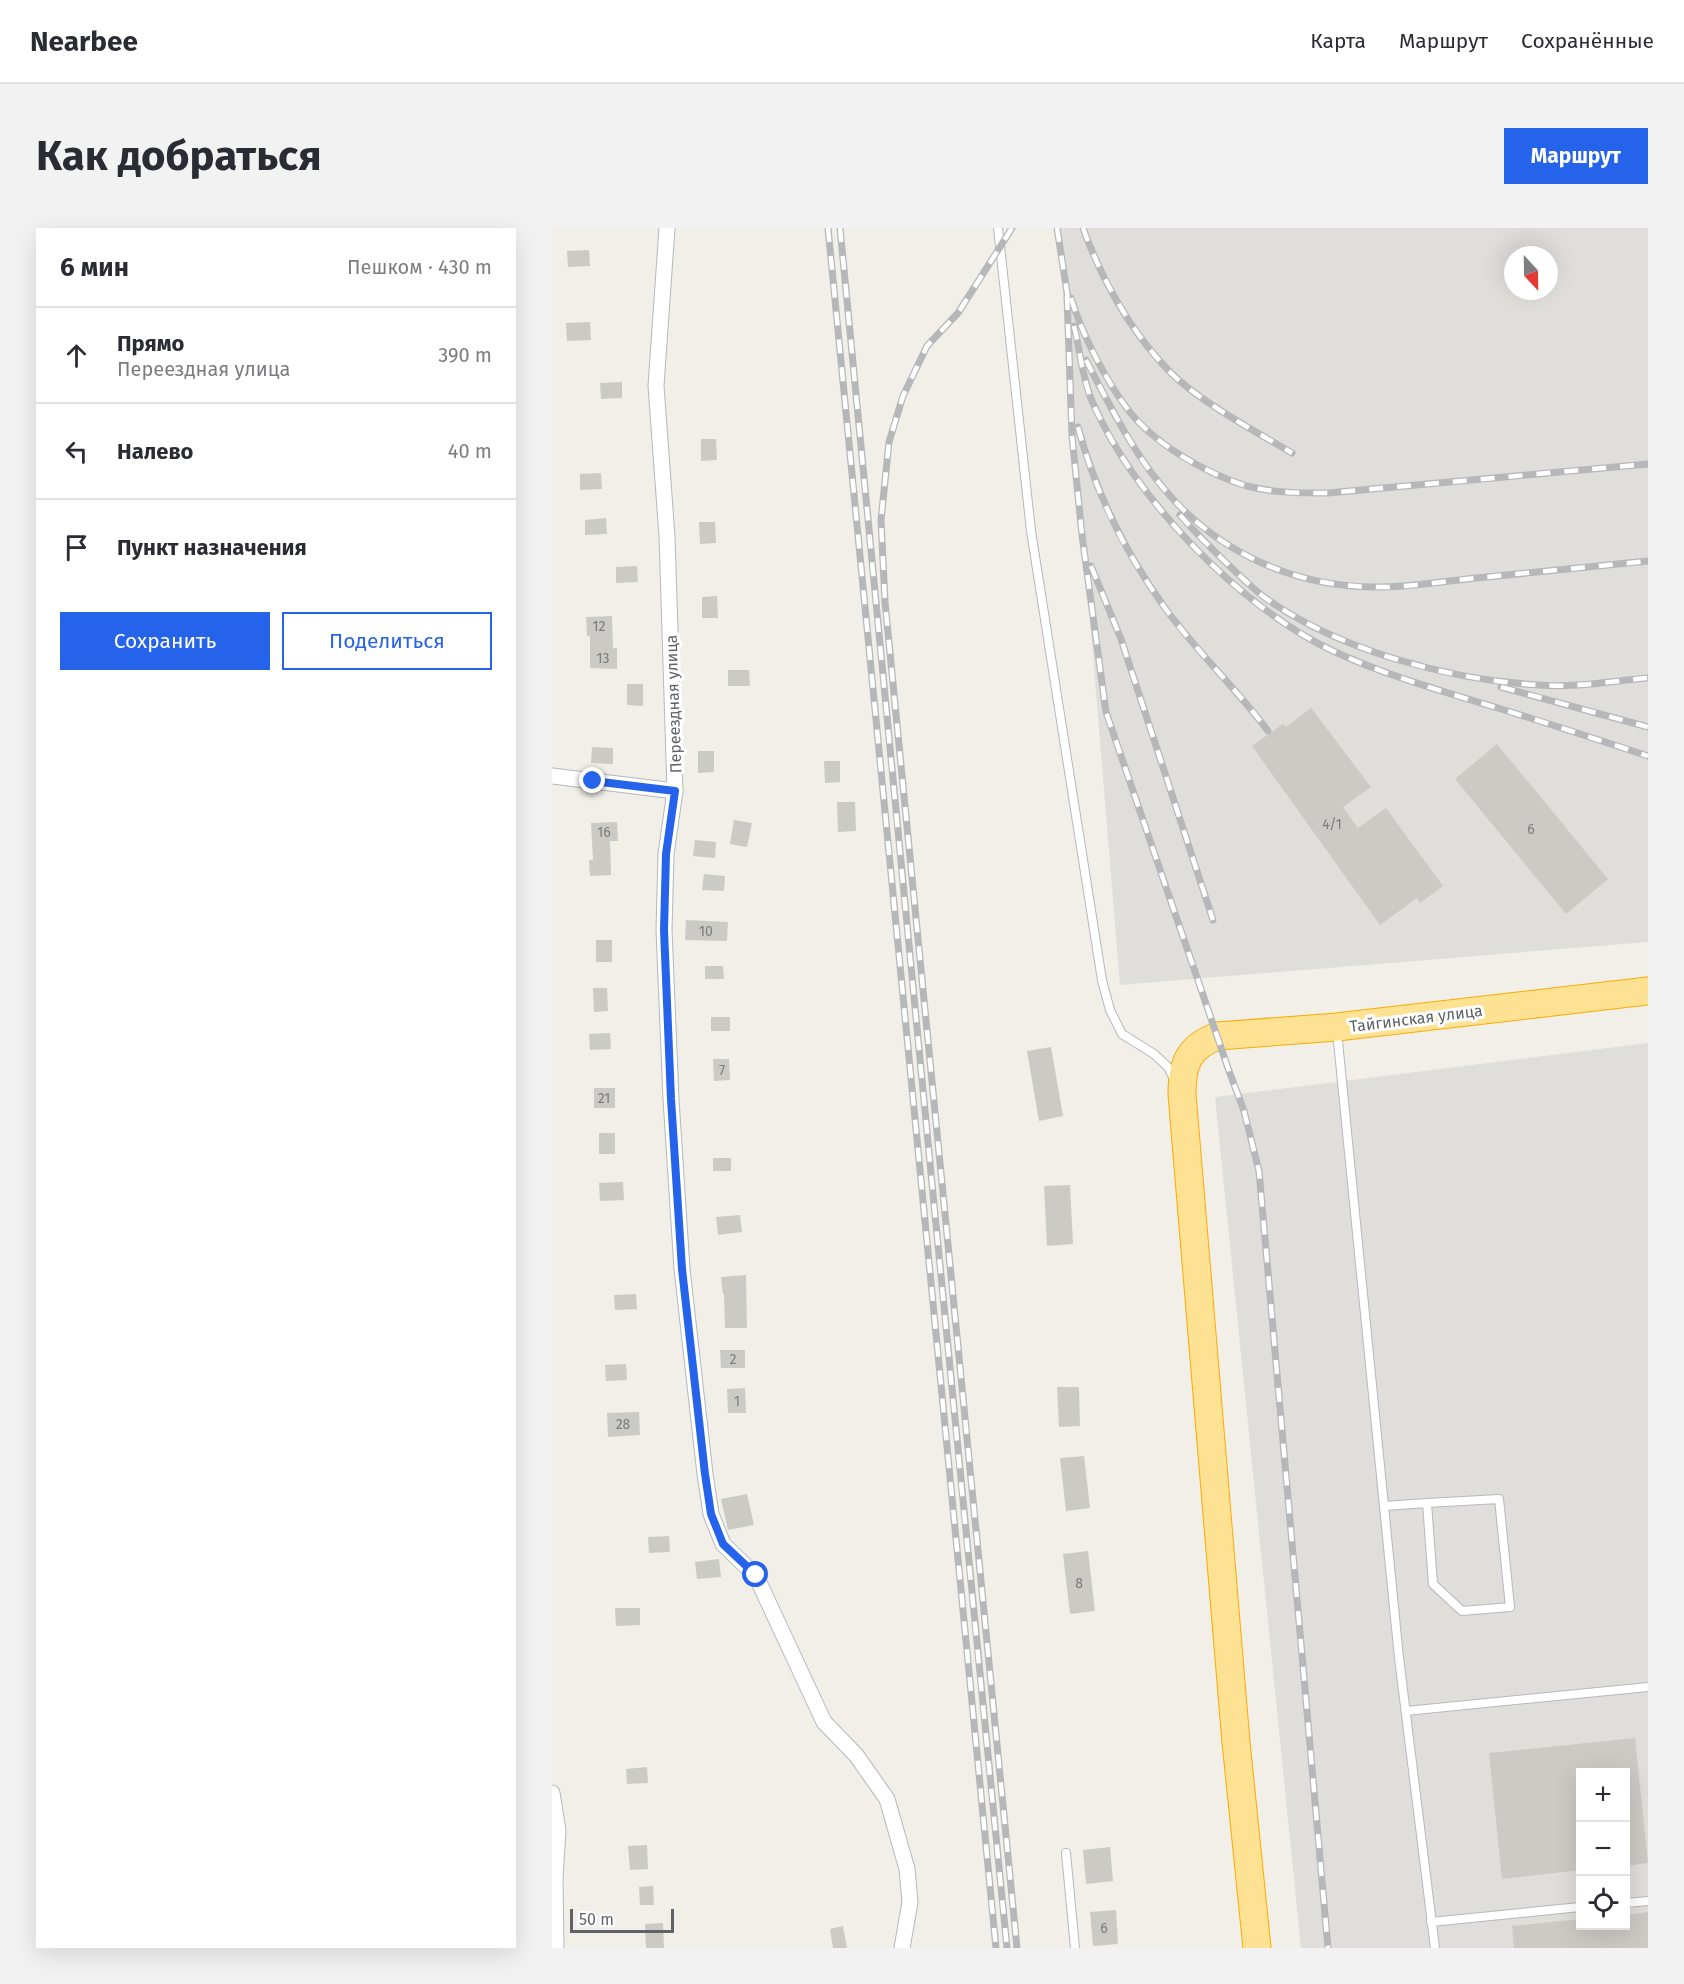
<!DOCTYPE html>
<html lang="ru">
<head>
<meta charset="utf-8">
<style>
	body { margin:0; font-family:"Fira Sans",sans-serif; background:#f2f2f3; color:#2b2b33 }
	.controls { position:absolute; right:18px; bottom:18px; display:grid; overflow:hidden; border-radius:0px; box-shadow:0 6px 24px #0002 }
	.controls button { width:54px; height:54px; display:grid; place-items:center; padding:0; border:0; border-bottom:2px solid #e1e1e2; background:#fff; color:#2b2b33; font:30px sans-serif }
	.compass { position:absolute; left:952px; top:18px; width:54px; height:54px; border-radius:50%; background:#fff; box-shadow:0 6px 24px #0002; rotate:158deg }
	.scale { position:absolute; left:18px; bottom:15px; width:104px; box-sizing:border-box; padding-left:6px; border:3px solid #5f6368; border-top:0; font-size:16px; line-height:21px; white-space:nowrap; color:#5f6368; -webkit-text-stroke:4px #fff; paint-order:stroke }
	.stop { position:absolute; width:18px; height:18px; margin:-14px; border:4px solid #2563eb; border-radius:50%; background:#fff }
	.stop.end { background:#2563eb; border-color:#fff; box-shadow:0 2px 6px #0008 }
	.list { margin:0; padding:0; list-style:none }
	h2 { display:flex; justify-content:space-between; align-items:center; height:78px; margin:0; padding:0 24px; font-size:26px }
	h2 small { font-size:20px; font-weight:400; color:#7c7c81 }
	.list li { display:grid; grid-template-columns:39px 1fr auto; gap:18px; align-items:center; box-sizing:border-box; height:96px; padding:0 24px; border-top:2px solid #e1e1e2 }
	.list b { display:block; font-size:22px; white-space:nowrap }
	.list p { margin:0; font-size:20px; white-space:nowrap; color:#7c7c81 }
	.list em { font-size:20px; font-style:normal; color:#7c7c81 }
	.actions { display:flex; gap:12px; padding:18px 24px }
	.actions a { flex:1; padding:14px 0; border:2px solid #2563eb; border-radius:0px; text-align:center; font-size:21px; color:#2563eb }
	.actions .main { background:#2563eb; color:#fff }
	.icon { flex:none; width:33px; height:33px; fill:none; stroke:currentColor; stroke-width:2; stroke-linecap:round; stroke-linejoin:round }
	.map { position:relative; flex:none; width:1096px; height:1720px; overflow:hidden; border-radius:0px }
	header { display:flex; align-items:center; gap:36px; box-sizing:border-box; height:84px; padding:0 30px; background:#fff; border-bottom:2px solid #e1e1e2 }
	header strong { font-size:28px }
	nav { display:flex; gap:33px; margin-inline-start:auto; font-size:21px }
	.intro { display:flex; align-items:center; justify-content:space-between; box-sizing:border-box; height:144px; padding:0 36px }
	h1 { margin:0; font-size:42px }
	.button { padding:15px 27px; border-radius:0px; background:#2563eb; color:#fff; font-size:21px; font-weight:700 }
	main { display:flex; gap:36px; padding:0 36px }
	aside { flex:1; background:#fff; border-radius:0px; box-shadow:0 6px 24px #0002 }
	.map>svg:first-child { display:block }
	.industrial { fill:#e0deda; fill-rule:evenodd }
	.building { fill:#cccac5 }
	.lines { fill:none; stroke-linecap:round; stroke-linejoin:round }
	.lane-casing { stroke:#b5b8bc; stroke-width:10 }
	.street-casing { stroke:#b5b8bc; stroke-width:17 }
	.highway-casing { stroke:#f9ab00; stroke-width:29 }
	.lane { stroke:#fff; stroke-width:8 }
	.street { stroke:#fff; stroke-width:15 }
	.highway { stroke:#fde293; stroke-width:27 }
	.rail-casing { stroke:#b6b7b8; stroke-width:7 }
	.rail { stroke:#fff; stroke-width:4.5; stroke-dasharray:14; stroke-linecap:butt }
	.route { stroke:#2563eb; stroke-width:8 }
	.labels { text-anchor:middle; stroke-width:6; stroke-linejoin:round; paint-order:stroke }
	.number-label { font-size:14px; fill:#7a7d7f }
	.street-label { font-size:16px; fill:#5f6368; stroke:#fff }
</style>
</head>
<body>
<header>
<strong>Nearbee</strong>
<nav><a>Карта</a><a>Маршрут</a><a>Сохранённые</a></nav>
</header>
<div class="intro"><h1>Как добраться</h1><a class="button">Маршрут</a></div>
<main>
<aside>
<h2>6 мин<small>Пешком · 430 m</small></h2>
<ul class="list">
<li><svg class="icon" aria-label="ahead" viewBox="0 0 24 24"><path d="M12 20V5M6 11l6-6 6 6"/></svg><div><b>Прямо</b><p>Переездная улица</p></div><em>390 m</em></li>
<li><svg class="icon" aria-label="left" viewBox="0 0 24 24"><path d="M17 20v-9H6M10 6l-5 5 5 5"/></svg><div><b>Налево</b></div><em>40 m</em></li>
<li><svg class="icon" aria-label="arrive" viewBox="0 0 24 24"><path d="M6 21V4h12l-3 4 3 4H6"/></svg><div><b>Пункт назначения</b></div></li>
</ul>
<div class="actions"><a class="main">Сохранить</a><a>Поделиться</a></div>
</aside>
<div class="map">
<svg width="1096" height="1720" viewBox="0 0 1096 1720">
	<rect width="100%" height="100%" fill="#f1efe8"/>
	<!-- industrial -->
	<g class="industrial">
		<path d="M506,0H1096V714L568,757ZM961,27H997V63H961Z"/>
		<path d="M1096,815V1720H749L663,869ZM1028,1544H1074V1698H1028Z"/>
	</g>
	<!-- building -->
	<g class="building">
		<path d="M37,22L38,38L16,39L15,23Z"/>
		<path d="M38,94L39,112L15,113L14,95Z"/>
		<path d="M70,154V170L49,171L48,155Z"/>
		<path d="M149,211H164L165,232L149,233Z"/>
		<path d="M49,245L50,261L28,262V246Z"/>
		<path d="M54,290L55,306L33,307V292Z"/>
		<path d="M147,294H163L164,315L148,316Z"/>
		<path d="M85,338L86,354L64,355V339Z"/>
		<path d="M165,368L166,390H150V369Z"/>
		<path d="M60,388L61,420H65V441L38,440V408H35L34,389Z"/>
		<path d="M176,442H197L198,458H176Z"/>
		<path d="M75,456H91V478L75,477Z"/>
		<path d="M759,480L819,559L791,579L806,600L834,580L891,658L868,675L865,670L828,697L700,518L731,496L734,499Z"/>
		<path d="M945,516L1056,651L1014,686L903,551Z"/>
		<path d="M40,519L61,520V536L39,535Z"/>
		<path d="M146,523H162V544L146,545Z"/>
		<path d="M272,533H288V554L273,555Z"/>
		<path d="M285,574H303L304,603L286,604Z"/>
		<path d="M182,592L200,595L195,619L178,616Z"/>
		<path d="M65,594L66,613H58L59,647L38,648L37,632H41L39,595Z"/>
		<path d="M143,612L164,614L163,630L141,628Z"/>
		<path d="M152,646L173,648L172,663L150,662Z"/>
		<path d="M134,692L176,694L175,713L133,712Z"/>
		<rect x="44" y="712" width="16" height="22"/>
		<path d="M153,738H171L172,751H153Z"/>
		<path d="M41,760H55L56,783L42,784Z"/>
		<rect x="159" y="789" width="19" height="14"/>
		<path d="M58,805L59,821L38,822L37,806Z"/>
		<path d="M499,819L511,888L487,893L475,823Z"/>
		<path d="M161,831H177L178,852L162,853Z"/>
		<rect x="42" y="860" width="21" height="20"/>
		<rect x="47" y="905" width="16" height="21"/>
		<rect x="161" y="930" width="18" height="13"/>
		<path d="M71,954L72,972L48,973L47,955Z"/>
		<path d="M518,957L521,1016L495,1018L492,958Z"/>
		<path d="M188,987L190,1004L166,1007L164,989Z"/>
		<path d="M194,1047L195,1100H173L172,1066H171L169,1049Z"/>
		<path d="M84,1066L85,1081L63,1082L62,1067Z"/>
		<path d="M168,1122H193V1140H169Z"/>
		<path d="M74,1136L75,1152L54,1153L53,1137Z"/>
		<path d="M505,1159H527L528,1198L507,1199Z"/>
		<path d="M193,1160L194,1185H176L175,1161Z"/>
		<path d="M87,1184L88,1207L56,1209L55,1185Z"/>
		<path d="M532,1228L538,1280L514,1283L508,1230Z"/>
		<path d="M195,1266L202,1297L176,1302L169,1271Z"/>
		<path d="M117,1308L118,1324L97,1325L96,1309Z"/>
		<path d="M536,1323L543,1383L518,1386L511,1326Z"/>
		<path d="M167,1331L169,1349L145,1351L143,1334Z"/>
		<path d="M63,1380H88V1397L64,1398Z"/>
		<path d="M1083,1510L1096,1635L1074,1638V1545H1029V1642L950,1651L937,1525Z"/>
		<path d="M95,1539L96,1555L75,1556L74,1541Z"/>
		<path d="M95,1617L96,1641L78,1642L76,1618Z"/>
		<path d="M558,1619L561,1653L534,1656L531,1622Z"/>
		<path d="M101,1658L102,1677H88L87,1659Z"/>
		<path d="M564,1682L566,1716L541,1718L538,1684Z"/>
		<path d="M1096,1684V1720H962L960,1698L1029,1691V1698H1074V1687Z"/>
		<path d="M111,1695L112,1720H94L93,1696Z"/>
		<path d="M291,1698L295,1720H281L278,1701Z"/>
	</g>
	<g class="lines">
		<defs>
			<g id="lane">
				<path d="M446,0L479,303L550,752L558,782L570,806L602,826L616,839L623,853"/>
				<path d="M785,803L847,1430L883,1720"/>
				<path d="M832,1278L875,1275L881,1356L910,1383L958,1379L947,1271L875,1275"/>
				<path d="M854,1483L1096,1459"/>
				<path d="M514,1625L523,1720"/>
				<path d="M1074,1675L1096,1673"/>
				<path d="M879,1694L1028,1679"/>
			</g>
			<g id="street">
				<path d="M115,0L104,158L115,308L123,563L114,626L112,702L119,871L130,1041L153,1246L159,1286L171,1316L204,1348L272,1494L304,1527L335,1571L355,1641L358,1674L350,1720"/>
				<path d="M0,548L123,563"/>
				<path d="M0,1565L6,1603L3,1650L4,1720"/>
			</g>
			<path id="highway" d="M705,1720L684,1514L630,866C630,836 636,819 666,808L785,799L1096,763"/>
		</defs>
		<!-- lane casing -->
		<use href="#lane" class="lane-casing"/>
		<!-- street casing -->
		<use href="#street" class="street-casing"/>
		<!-- highway casing -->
		<use href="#highway" class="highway-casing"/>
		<!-- lane -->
		<use href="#lane" class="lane"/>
		<!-- street -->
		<use href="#street" class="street"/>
		<!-- highway -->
		<use href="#highway" class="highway"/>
		<defs>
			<g id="rail">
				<path d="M276,0L444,1720"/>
				<path d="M288,0C343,573 398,1147 455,1720"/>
				<path d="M460,0L406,85L375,118L351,168L337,214L329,292L333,374L465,1720"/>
				<path d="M505,0L517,77"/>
				<path d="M531,0C550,52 579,104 618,144C648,174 703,203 740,225"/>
				<path d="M515,68L520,208L530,307L554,484L676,840L692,883L707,943L776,1720"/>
				<path d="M519,70C530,106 552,149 574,179C599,214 654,246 695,258C722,265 749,265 776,265L1096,236"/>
				<path d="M522,98C528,122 530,149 540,173C581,269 686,378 781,423C835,448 893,464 949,481C998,496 1047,512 1096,528"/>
				<path d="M534,132C558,178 584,231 620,270C672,327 744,358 821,359C855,360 891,353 925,350C982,344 1039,339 1096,333"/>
				<path d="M526,199C544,266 572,323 613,380C644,423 684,460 716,503"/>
				<path d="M628,287C647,309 667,328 688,348C696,355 704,363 712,369C786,422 897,452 987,457C1023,460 1060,453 1096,450"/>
				<path d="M539,338L569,411L661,692"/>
				<path d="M949,459L1096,499"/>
			</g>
		</defs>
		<!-- rail casing -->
		<use href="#rail" class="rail-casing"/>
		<!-- rail -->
		<use href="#rail" class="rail"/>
	</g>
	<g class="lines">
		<!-- route -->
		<path class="route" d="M41,553L123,563L114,626L112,702L119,871L130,1041L153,1246L159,1286L171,1316L204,1347"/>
	</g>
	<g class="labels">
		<!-- number labels -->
		<g class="number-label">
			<text x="47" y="403">12</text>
			<text x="51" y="435">13</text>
			<text x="780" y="601">4/1</text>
			<text x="979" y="606">6</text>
			<text x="52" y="609">16</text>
			<text x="154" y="708">10</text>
			<text x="170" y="847">7</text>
			<text x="52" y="875">21</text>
			<text x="181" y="1136">2</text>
			<text x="185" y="1178">1</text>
			<text x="71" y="1201">28</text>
			<text x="527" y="1360">8</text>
			<text x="552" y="1705">6</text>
		</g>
		<!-- street labels -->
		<g class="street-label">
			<text transform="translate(121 476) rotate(-92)" y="6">Переездная улица</text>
			<text transform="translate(864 790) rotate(-7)" y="6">Тайгинская улица</text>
		</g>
	</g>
</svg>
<div class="controls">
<button>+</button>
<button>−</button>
<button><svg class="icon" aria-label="locate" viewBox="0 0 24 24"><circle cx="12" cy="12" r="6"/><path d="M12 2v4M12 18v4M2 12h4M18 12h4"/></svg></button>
</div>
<svg class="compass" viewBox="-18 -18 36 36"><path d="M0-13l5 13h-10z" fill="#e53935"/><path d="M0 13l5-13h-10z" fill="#7c7c81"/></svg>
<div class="scale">50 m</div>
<div class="stop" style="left:204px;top:1347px"></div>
<div class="stop end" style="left:41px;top:553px"></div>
</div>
</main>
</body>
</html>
